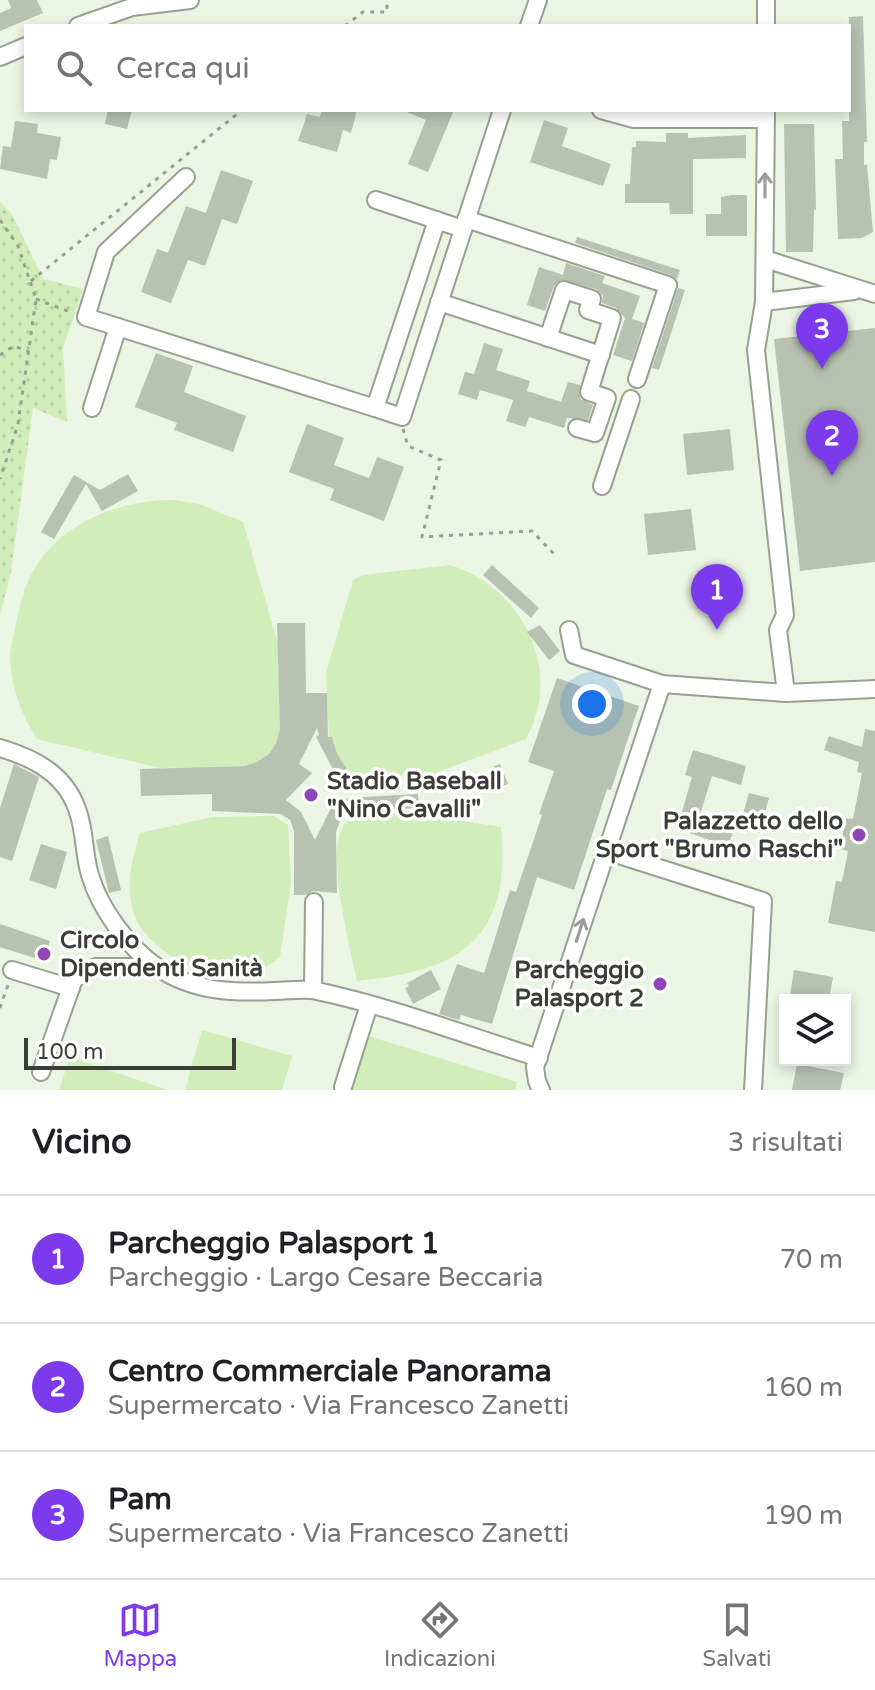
<!DOCTYPE html>
<html lang="it">
<head>
<meta charset="utf-8">
<style>
	body { margin:0; font-family:"Varela Round",sans-serif; background:#f6f6f6; color:#202124 }
	.controls { position:absolute; right:24px; bottom:24px; display:grid; overflow:hidden; border-radius:0px; box-shadow:0 4px 12px #0003 }
	.controls button { width:72px; height:72px; display:grid; place-items:center; padding:0; border:0; border-bottom:2px solid #e0e0e0; background:#fff; color:#202124; font:40px sans-serif }
	.scale { position:absolute; left:24px; bottom:20px; width:212px; box-sizing:border-box; padding-left:8px; border:4px solid #3a3e37; border-top:0; font-size:22px; line-height:28px; white-space:nowrap; color:#3a3e37; -webkit-text-stroke:6px #fff; paint-order:stroke }
	.you { position:absolute; left:592px; top:704px; width:28px; height:28px; margin:-20px; border:6px solid #fff; border-radius:50%; background:#1a73e8; box-shadow:0 0 0 12px #1a73e833 }
	.badge { display:grid; place-items:center; width:52px; height:52px; border-radius:50%; background:#7c3aed; color:#fff; font-size:26px; font-weight:700 }
	.pin { position:absolute; translate:-50% -66px; filter:drop-shadow(0 2px 4px #0008) }
	.pin::after { content:''; position:absolute; top:42px; width:28px; height:24px; background:inherit; clip-path:polygon(0 0,100% 0,50% 100%) }
	.list { margin:0; padding:0; list-style:none }
	h2 { display:flex; justify-content:space-between; align-items:center; height:104px; margin:0; padding:0 32px; font-size:34px }
	h2 small { font-size:26px; font-weight:400; color:#757577 }
	.list li { display:grid; grid-template-columns:52px 1fr auto; gap:24px; align-items:center; box-sizing:border-box; height:128px; padding:0 32px; border-top:2px solid #e0e0e0 }
	.list b { display:block; font-size:30px; white-space:nowrap }
	.list p { margin:0; font-size:26px; white-space:nowrap; color:#757577 }
	.list em { font-size:26px; font-style:normal; color:#757577 }
	.icon { flex:none; width:44px; height:44px; fill:none; stroke:currentColor; stroke-width:2; stroke-linecap:round; stroke-linejoin:round }
	.map { position:relative; flex:none; width:875px; height:1090px; overflow:hidden }
	.search { position:absolute; background:#fff; box-shadow:0 4px 12px #0003; left:24px; right:24px; top:24px; height:88px; display:flex; align-items:center; gap:20px; box-sizing:border-box; padding:0 28px; border-radius:0px; color:#757577; font-size:30px }
	.sheet { height:488px; background:#fff }
	nav { display:flex; justify-content:space-around; align-items:center; box-sizing:border-box; height:112px; border-top:2px solid #e0e0e0; background:#fff; font-size:22px; color:#757577 }
	nav a { display:grid; justify-items:center; gap:4px }
	nav .on { color:#7c3aed }
	.map>svg:first-child { display:block }
	.grass { fill:#d0edba }
	.park { fill:url(#park-dots) }
	.building { fill:#b8c2b1 }
	.lines { fill:none; stroke-linecap:round; stroke-linejoin:round }
	.minor-casing { stroke:#97a190; stroke-width:20 }
	.path { stroke:#979f92; stroke-width:3; stroke-dasharray:4 6; stroke-linecap:butt }
	.minor { stroke:#fff; stroke-width:16 }
	.oneway { stroke:#9c9e9b }
	.poi-dot { fill:#9146b8; stroke:#fff; stroke-width:3 }
	.labels { text-anchor:middle; stroke-width:7; stroke-linejoin:round; paint-order:stroke }
	.poi-label { font-size:24px; font-weight:bold; fill:#3a3e37; stroke:#fff; text-anchor:start }
</style>
</head>
<body>
<div class="map">
<svg width="875" height="1090" viewBox="0 0 875 1090">
	<defs>
		<pattern id="park-dots" width="8" height="8" patternUnits="userSpaceOnUse" patternTransform="scale(2)"><rect width="8" height="8" fill="#d0edba"/><path d="M2 2h.1M6 6h.1" fill="none" stroke="#b3cca0" stroke-width="1.8" stroke-linecap="round"/></pattern>
	</defs>
	<rect width="100%" height="100%" fill="#eaf5e3"/>
	<!-- grass -->
	<g class="grass">
		<path d="M175,500L199,504L243,522L278,644L280,729L276,743L270,753L257,762L245,766L160,768L37,739C20,712 10,684 10,653C15,631 18,607 26,586C49,527 116,499 175,500Z"/>
		<path d="M450,565C522,587 564,670 526,739L435,773L366,776L352,772L340,765L329,738L326,673L353,580L364,575Z"/>
		<path d="M363,813L418,814L501,827C512,940 460,971 357,981C350,948 326,854 343,827C347,820 356,817 363,813Z"/>
		<path d="M274,816L288,825L291,882L280,957C244,987 198,978 163,950C154,943 143,933 138,923C123,894 131,862 140,833L212,817Z"/>
		<path d="M202,1030L292,1056L282,1090H185Z"/>
		<path d="M365,1035L517,1082L515,1090H347Z"/>
		<path d="M70,1057L168,1090H59Z"/>
	</g>
	<!-- park -->
	<path class="park" d="M0,202L12,214L43,279L83,289L63,348L67,422L33,408L11,571L0,615Z"/>
	<!-- building -->
	<g class="building">
		<path d="M8,0H37L43,13L0,31V13L11,8Z"/>
		<path d="M863,16L867,142H864V165H867L873,232L862,238L838,239L835,159H843L842,121H849V17Z"/>
		<path d="M108,110H132L127,129L105,124Z"/>
		<path d="M322,110H357L351,133L343,130L337,152L298,141L307,114L320,117Z"/>
		<path d="M402,110H454L428,172L408,164L426,120Z"/>
		<path d="M544,120L568,128L562,146L611,164L603,186L530,162Z"/>
		<path d="M15,121L38,124L37,133L61,137L57,160L50,159L47,179L0,169L3,146L11,147Z"/>
		<path d="M784,124H814L816,210H814L813,252H786Z"/>
		<path d="M666,133H688V138L746,135V158L693,159V214H670L669,203H625V184H630L632,147H636V141L666,142Z"/>
		<path d="M221,170L253,181L237,224L222,219L205,266L188,260L171,303L141,292L157,249L168,253L186,206L206,213Z"/>
		<path d="M732,195H747V236H706V214H721V197Z"/>
		<path d="M577,237L680,270L677,279L671,275L575,243Z"/>
		<path d="M566,263L605,276L602,283L640,296L632,319L644,323L632,361L613,355L625,318L616,308L602,303L603,296L596,289L561,280L554,286L545,311L527,305L539,267L563,275Z"/>
		<path d="M678,288L685,290L659,370L652,368Z"/>
		<path d="M875,328V562L800,571L774,339Z"/>
		<path d="M484,343L503,349L496,370L530,381L527,391L561,402L568,382L580,385V399L593,405L588,420L567,418L564,428L529,417L525,427L506,421L513,400L480,390L477,400L458,394L465,372L474,374Z"/>
		<path d="M156,353L193,366L184,392L246,416L233,452L174,430L177,423L135,407Z"/>
		<path d="M307,424L344,438L334,465L369,478L377,457L404,467L384,521L330,500L334,489L289,472Z"/>
		<path d="M730,429L734,470L687,475L683,434Z"/>
		<path d="M128,474L138,491L102,511L86,484L54,539L41,532L74,475L100,490Z"/>
		<path d="M691,509L696,550L648,555L644,514Z"/>
		<path d="M492,565L539,608L531,618L483,575Z"/>
		<path d="M277,623H305L306,693H327L328,737H332L337,754L353,779L347,784L343,780L339,781L316,737L319,735L317,728L299,764L312,773L286,800L301,812L315,840L330,810L347,798L418,794L419,808L354,811L341,818L336,832L337,893L313,891L306,895H294V831L290,820L281,814L212,811V794L141,796L140,769L245,766L257,762L270,753L276,743L280,729Z"/>
		<path d="M540,625L560,651L549,660L527,632Z"/>
		<path d="M557,678L639,706L611,790L607,789L574,890L537,877L492,1024L461,1015L459,1020L439,1014L457,964L484,973L510,890L516,892L542,815L539,814L554,771L528,762Z"/>
		<path d="M865,729L875,731V932L828,923L836,881L842,882L848,851L840,849L846,818L853,819L862,773L857,772L859,762L824,750L829,736L862,747Z"/>
		<path d="M693,750L746,766L741,785L712,776L698,821L733,832L728,846L677,829L692,777L685,775Z"/>
		<path d="M14,764L39,777L12,861L0,857V808Z"/>
		<path d="M500,764L508,784L498,788L490,768Z"/>
		<path d="M749,793L769,798L759,833L739,828Z"/>
		<path d="M108,836L121,890L109,893L96,840Z"/>
		<path d="M41,844L67,852L56,889L29,880Z"/>
		<path d="M0,924L50,941L44,961L0,947Z"/>
		<path d="M431,970L441,989L413,1004L405,988L409,986L407,983Z"/>
		<path d="M794,970L833,977L829,1000H789Z"/>
		<path d="M797,1064L844,1073L840,1090H792Z"/>
	</g>
	<g class="lines">
		<defs>
			<g id="minor">
				<path d="M766,0V26"/>
				<path d="M78,26L132,7L190,0"/>
				<path d="M529,26L538,0"/>
				<path d="M0,57L26,46"/>
				<path d="M601,110L634,119H766"/>
				<path d="M766,110L764,302L756,350L785,615L778,630L786,693"/>
				<path d="M186,177L106,252L86,317L375,408L437,220"/>
				<path d="M376,200L463,229"/>
				<path d="M466,219L668,285L637,379"/>
				<path d="M765,259L875,294"/>
				<path d="M439,302L601,355"/>
				<path d="M764,302L854,291"/>
				<path d="M548,338L564,290L592,299L588,310L612,318L589,392L607,398L595,433L577,428"/>
				<path d="M92,408L118,327"/>
				<path d="M375,408L402,417L502,110"/>
				<path d="M602,486L631,399"/>
				<path d="M569,630L574,655L662,684L786,693L875,689"/>
				<path d="M0,748C37,759 68,776 79,815C85,835 84,855 90,875C100,909 128,947 157,967C193,992 233,993 274,991C288,991 304,988 317,991C392,1007 465,1035 539,1058"/>
				<path d="M606,851L763,901L753,1090"/>
				<path d="M12,970L71,988"/>
				<path d="M313,990L314,902"/>
				<path d="M41,1072L74,979L96,967H157"/>
				<path d="M343,1087L369,1005"/>
				<path d="M541,1090L537,1081L535,1067L662,684"/>
			</g>
		</defs>
		<!-- minor casing -->
		<use href="#minor" class="minor-casing"/>
		<!-- path -->
		<g class="path">
			<path d="M345,26L363,12H387V0"/>
			<path d="M0,220L18,246L36,299L18,424L0,479"/>
			<path d="M31,281L242,110"/>
			<path d="M36,299L73,313"/>
			<path d="M0,355L14,346L29,352"/>
			<path d="M403,429L408,446L441,460L422,537L532,531L556,556"/>
			<path d="M0,1008L8,985"/>
		</g>
		<!-- minor -->
		<use href="#minor" class="minor"/>
	</g>
	<!-- one-way arrows -->
	<defs><path id="oneway-shaft" d="M-6 0H5M1.5-3L5.5 0L1.5 3" fill="none" stroke-width="1.6" stroke-linecap="round" stroke-linejoin="round" transform="scale(2)"/></defs>
	<g class="oneway">
		<use href="#oneway-shaft" transform="translate(765 185) rotate(-90)"/>
		<use href="#oneway-shaft" transform="translate(580 930) rotate(-72)"/>
	</g>
	<!-- markers -->
	<g class="poi-dot">
		<circle cx="311" cy="795" r="8"/>
		<circle cx="859" cy="835" r="8"/>
		<circle cx="44" cy="954" r="8"/>
		<circle cx="660" cy="984" r="8"/>
	</g>
	<g class="labels">
		<!-- poi labels -->
		<g class="poi-label">
			<text x="327" y="789">Stadio Baseball<tspan x="327" dy="28">"Nino Cavalli"</tspan></text>
			<text x="843" y="829" text-anchor="end">Palazzetto dello<tspan x="843" dy="28">Sport "Brumo Raschi"</tspan></text>
			<text x="60" y="948">Circolo<tspan x="60" dy="28">Dipendenti Sanità</tspan></text>
			<text x="644" y="978" text-anchor="end">Parcheggio<tspan x="644" dy="28">Palasport 2</tspan></text>
		</g>
	</g>
</svg>
<div class="controls">
<button><svg class="icon" aria-label="layers" viewBox="0 0 24 24"><path d="M12 4l9 5-9 5-9-5zM3 14l9 5 9-5"/></svg></button>
</div>
<div class="scale">100 m</div>
<div class="you"></div>
<div class="pin badge" style="left:717px;top:630px">1</div>
<div class="pin badge" style="left:832px;top:476px">2</div>
<div class="pin badge" style="left:822px;top:369px">3</div>
<div class="search"><svg class="icon" aria-label="search" viewBox="0 0 24 24"><circle cx="10" cy="10" r="6"/><path d="M15 15l6 6"/></svg>Cerca qui</div>
</div>
<section class="sheet">
<h2>Vicino<small>3 risultati</small></h2>
<ul class="list">
<li><span class="badge">1</span><div><b>Parcheggio Palasport 1</b><p>Parcheggio · Largo Cesare Beccaria</p></div><em>70 m</em></li>
<li><span class="badge">2</span><div><b>Centro Commerciale Panorama</b><p>Supermercato · Via Francesco Zanetti</p></div><em>160 m</em></li>
<li><span class="badge">3</span><div><b>Pam</b><p>Supermercato · Via Francesco Zanetti</p></div><em>190 m</em></li>
</ul>
</section>
<nav>
<a class="on"><svg class="icon" aria-label="map" viewBox="0 0 24 24"><path d="M3 6l6-2 6 2 6-2v14l-6 2-6-2-6 2zM9 4v14M15 6v14"/></svg>Mappa</a>
<a><svg class="icon" aria-label="directions" viewBox="0 0 24 24"><path d="M12 3l9 9-9 9-9-9zM9 14v-3h6M13 9l2 2-2 2"/></svg>Indicazioni</a>
<a><svg class="icon" aria-label="saved" viewBox="0 0 24 24"><path d="M7 4h10v16l-5-4-5 4z"/></svg>Salvati</a>
</nav>
</body>
</html>
